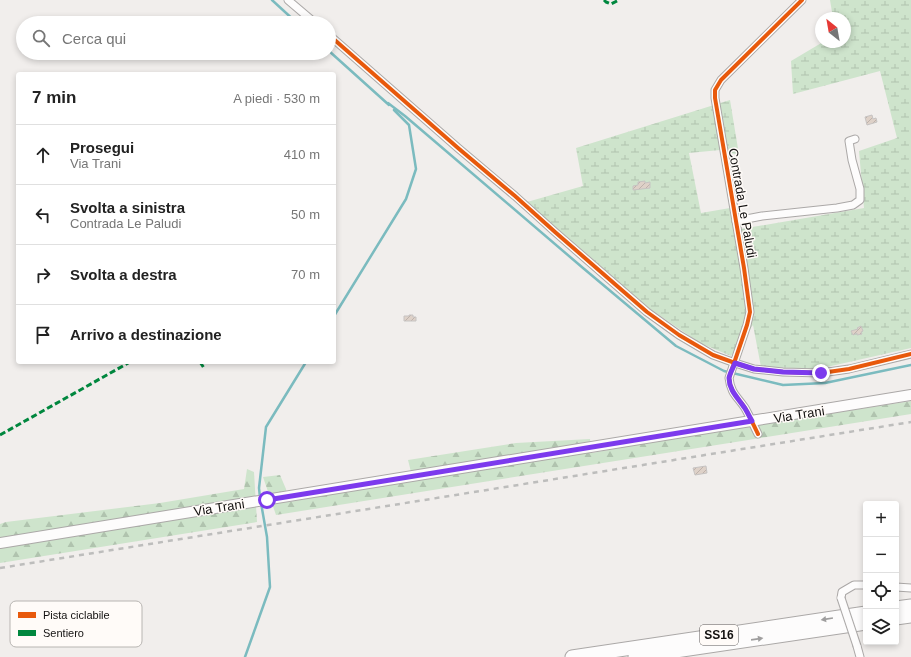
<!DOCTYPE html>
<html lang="it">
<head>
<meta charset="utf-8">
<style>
	body { margin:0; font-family:Arial,sans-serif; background:#f2f2f2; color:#222 }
	.controls { position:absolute; right:12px; bottom:12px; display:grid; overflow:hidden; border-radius:4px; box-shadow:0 2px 6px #0003 }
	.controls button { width:36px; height:36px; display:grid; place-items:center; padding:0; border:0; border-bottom:1px solid #e0e0e0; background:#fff; color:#222; font:20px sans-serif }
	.compass { position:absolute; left:815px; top:12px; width:36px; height:36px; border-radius:50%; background:#fff; box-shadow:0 2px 6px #0003; rotate:329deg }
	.stop { position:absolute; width:12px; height:12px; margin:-9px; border:3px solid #7c3aed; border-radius:50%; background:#fff }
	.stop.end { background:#7c3aed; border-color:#fff; box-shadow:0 1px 4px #0008 }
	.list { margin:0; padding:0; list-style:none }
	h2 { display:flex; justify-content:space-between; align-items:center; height:52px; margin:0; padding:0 16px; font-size:17px }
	h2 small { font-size:13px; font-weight:400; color:#767676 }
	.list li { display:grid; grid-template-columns:26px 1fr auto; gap:12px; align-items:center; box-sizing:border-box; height:60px; padding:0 16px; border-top:1px solid #e0e0e0 }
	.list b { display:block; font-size:15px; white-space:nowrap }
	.list p { margin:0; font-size:13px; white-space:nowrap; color:#767676 }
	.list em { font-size:13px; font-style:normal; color:#767676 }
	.icon { flex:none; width:22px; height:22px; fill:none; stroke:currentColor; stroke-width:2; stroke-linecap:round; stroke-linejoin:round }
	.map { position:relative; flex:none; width:911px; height:657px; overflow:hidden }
	.search { position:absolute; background:#fff; box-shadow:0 2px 6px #0003; left:16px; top:16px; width:320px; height:44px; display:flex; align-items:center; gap:10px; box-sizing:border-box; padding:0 14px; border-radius:22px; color:#767676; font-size:15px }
	.panel { position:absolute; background:#fff; box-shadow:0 2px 6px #0003; left:16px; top:72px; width:320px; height:292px; border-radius:4px }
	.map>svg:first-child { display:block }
	.forest { fill:url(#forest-firs) }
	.wetland { fill:url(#wetland-marsh) }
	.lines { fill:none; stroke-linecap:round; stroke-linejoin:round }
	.stream { stroke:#7bbbbf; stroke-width:2.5 }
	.building { fill:url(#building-hatch); stroke:#c6c3c2 }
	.street-casing { stroke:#aba8a7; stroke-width:9 }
	.secondary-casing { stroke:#aba8a7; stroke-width:12 }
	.highway-casing { stroke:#aba8a7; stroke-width:15 }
	.street { stroke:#fdfcfc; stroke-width:7 }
	.secondary { stroke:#fdfcfc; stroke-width:10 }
	.highway { stroke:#fdfcfc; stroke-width:13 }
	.rail { stroke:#bdbdbc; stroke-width:2.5; stroke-dasharray:5 5; stroke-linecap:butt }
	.street-bridge-casing { stroke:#aba8a7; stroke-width:9; stroke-linecap:butt }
	.street-bridge { stroke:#fdfcfc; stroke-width:7 }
	.quiet { stroke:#00873e; stroke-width:3; stroke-dasharray:6 3; stroke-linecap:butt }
	.cycleway-casing { stroke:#fffbf8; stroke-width:6 }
	.cycleway { stroke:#e8590c; stroke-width:4 }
	.oneway { fill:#9f9e9e }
	.route { stroke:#7c3aed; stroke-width:5 }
	.labels { text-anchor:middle; stroke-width:3; stroke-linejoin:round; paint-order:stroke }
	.shield { fill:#fffbf8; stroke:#5a5756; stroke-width:1 }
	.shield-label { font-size:12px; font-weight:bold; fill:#131110 }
	.street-label { font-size:13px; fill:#131110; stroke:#fffbf8 }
	.key { fill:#fffbf8; stroke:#b8b5b2; stroke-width:1 }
	.key-label { font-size:11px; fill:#131110 }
</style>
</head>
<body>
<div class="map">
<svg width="911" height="657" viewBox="0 0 911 657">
	<defs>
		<pattern id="forest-firs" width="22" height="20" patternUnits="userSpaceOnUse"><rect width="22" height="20" fill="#cee4cc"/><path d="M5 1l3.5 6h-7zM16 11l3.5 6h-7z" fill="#b0c3ae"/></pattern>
		<pattern id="wetland-marsh" width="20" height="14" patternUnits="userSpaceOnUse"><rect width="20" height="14" fill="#cee4cc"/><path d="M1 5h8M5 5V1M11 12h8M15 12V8" fill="none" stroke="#b0c3ae"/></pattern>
		<pattern id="building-hatch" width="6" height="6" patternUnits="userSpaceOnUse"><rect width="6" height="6" fill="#ded1c8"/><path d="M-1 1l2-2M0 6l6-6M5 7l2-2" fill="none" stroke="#beb2ab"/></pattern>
	</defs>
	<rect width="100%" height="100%" fill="#f1eeec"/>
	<!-- forest -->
	<g class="forest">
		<path d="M911,401V414L276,515L263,477L280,475L286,489L288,502L413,480L408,460L516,443L590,439L592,453L679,437Z"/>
		<path d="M247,469L254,472L257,522L0,563V524L6,522L160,503L244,489Z"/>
	</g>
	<!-- wetland -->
	<path class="wetland" d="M830,0H911V348L818,369L761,367L753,325L731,356L700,343L650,309L527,202L583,186L576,148L730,100L739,155L720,150L689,153L701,213L730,208L735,230L864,208L859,151L897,138L880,71L793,94L791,61L823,42H845V18H833Z"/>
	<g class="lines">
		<!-- stream -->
		<g class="stream">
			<path d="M272,0L297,23"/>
			<path d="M329,51L389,105"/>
			<path d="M388,103L405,116L583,268L676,346L724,371L783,385L825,383L911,365"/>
			<path d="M334,316L406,199L416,169L409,125L394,110"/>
			<path d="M260,498L259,488L266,427L306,362"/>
			<path d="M245,657L270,587L267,537L261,503"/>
		</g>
	</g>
	<!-- building -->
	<g class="building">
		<path d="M872,115L873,119L876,118L877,122L867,125L865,117Z"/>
		<path d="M645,181V183L650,182V188L633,190V186L638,185V182Z"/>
		<path d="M409,315H413V317H416V321H404V316H409Z"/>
		<path d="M861,326L863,331L861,332L862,334L857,335V333L853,335L851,331L858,329L857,328Z"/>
		<path d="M706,466L707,473L695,475L693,468Z"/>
	</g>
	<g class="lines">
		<defs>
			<g id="street">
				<path d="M288,0L315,23"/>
				<path d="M329,35L458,148L515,196L555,232L647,312L679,335L713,355L735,363L754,369L783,372L821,373L849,369L911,354"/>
				<path d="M736,221L762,216L837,208L853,205L860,200V189L852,160L849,141L855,139"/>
				<path d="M758,434C754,426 750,417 745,408C737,396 731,394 729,378L747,325L750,312L744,268L715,98V90L721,80L802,0"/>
				<path d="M896,587L911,588"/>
				<path d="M841,598L842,592L854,585H866"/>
				<path d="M857,646L860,657"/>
			</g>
			<path id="secondary" d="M0,543L911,395"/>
			<g id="highway">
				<path d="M896,608L911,606"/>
				<path d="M896,618L911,616"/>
				<path d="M572,657L866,613"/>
				<path d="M635,657L866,623"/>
			</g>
		</defs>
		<!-- street casing -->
		<use href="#street" class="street-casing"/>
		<!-- secondary casing -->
		<use href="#secondary" class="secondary-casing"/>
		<!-- highway casing -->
		<use href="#highway" class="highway-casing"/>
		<!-- street -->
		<use href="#street" class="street"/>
		<!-- secondary -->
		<use href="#secondary" class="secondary"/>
		<!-- highway -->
		<use href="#highway" class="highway"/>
		<!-- rail -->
		<path class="rail" d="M0,568L911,422"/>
		<defs>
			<path id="street-bridge" d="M841,598L857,646"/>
		</defs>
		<!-- street-bridge casing -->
		<use href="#street-bridge" class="street-bridge-casing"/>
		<!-- street-bridge -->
		<use href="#street-bridge" class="street-bridge"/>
		<!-- quiet -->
		<g class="quiet">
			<path d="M604,0L606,2L611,4L619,0"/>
			<path d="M200,362L204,368"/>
			<path d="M0,435L130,362"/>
		</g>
		<defs>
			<g id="cycleway">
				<path d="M329,35L458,148L515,196L555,232L647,312L679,335L713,355L735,363L754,369L783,372L821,373L849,369L911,354"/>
				<path d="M758,434C754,426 750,417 745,408C737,396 731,394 729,378L747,325L750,312L744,268L715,98V90L721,80L802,0"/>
			</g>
		</defs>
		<!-- cycleway casing -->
		<use href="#cycleway" class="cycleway-casing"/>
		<!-- cycleway -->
		<use href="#cycleway" class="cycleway"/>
	</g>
	<!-- one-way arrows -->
	<defs><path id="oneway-solid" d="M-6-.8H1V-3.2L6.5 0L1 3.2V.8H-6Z"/></defs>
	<g class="oneway">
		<use href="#oneway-solid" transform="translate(827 619) rotate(171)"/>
		<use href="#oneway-solid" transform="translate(757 639) rotate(-8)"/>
	</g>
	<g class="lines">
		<!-- route -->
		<path class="route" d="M267,500L752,421C749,416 747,411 744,407C738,398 729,390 729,378C730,373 733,368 735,363L754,369L783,372L821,373"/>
	</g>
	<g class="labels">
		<!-- shield labels -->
		<rect class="shield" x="700" y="625" width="38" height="20" rx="3"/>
		<g class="shield-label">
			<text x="719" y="639">SS16</text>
		</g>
		<!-- street labels -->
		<g class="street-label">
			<text transform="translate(743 203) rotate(80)" y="5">Contrada Le Paludi</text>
			<text transform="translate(799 414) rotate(-9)" y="5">Via Trani</text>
			<text transform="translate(219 507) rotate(-9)" y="5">Via Trani</text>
		</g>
	</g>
	<!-- legend -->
	<rect x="10" y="601" width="132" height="46" rx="6" class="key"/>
	<rect x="18" y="612" width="18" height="6" fill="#e8590c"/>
	<rect x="18" y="630" width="18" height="6" fill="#00873e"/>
	<g class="key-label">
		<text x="43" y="619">Pista ciclabile</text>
		<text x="43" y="637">Sentiero</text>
	</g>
</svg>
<div class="controls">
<button>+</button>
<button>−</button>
<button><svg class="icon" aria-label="locate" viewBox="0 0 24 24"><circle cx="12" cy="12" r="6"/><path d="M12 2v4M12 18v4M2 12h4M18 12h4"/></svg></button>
<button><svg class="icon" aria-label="layers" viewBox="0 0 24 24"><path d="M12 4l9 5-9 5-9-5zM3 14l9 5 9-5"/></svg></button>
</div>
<svg class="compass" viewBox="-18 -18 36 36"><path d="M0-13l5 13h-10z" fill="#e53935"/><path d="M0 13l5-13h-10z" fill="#767676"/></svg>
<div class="stop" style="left:267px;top:500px"></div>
<div class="stop end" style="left:821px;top:373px"></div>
<div class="search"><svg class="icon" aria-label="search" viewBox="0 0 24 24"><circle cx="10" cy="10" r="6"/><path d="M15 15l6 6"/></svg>Cerca qui</div>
<section class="panel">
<h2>7 min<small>A piedi · 530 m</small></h2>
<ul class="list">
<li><svg class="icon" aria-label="ahead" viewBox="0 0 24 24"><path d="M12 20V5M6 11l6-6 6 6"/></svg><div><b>Prosegui</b><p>Via Trani</p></div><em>410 m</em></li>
<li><svg class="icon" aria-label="left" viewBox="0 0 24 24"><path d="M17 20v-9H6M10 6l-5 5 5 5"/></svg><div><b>Svolta a sinistra</b><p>Contrada Le Paludi</p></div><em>50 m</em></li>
<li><svg class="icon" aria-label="right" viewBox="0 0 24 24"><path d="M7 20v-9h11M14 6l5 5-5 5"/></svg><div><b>Svolta a destra</b></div><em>70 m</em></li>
<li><svg class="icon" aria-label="arrive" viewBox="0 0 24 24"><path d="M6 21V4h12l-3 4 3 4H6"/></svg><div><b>Arrivo a destinazione</b></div></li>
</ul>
</section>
</div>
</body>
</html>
